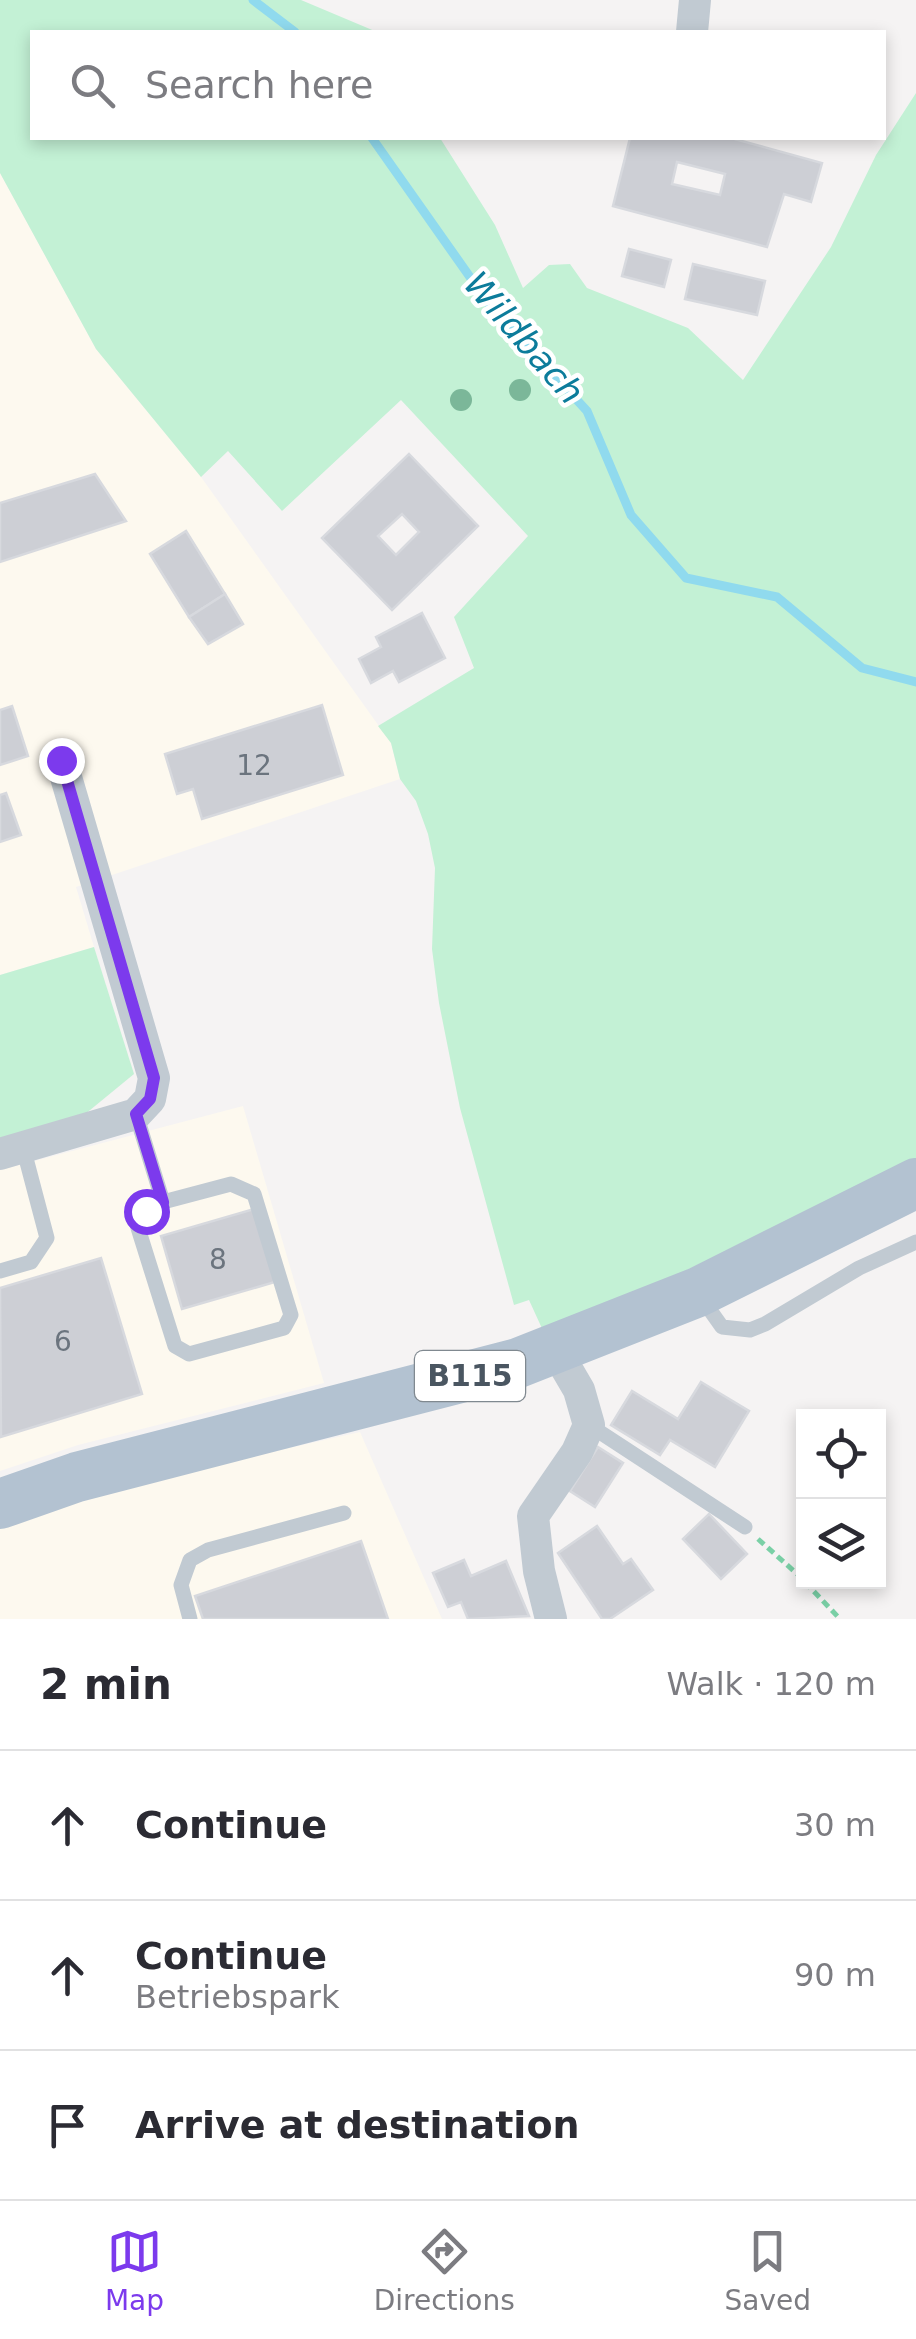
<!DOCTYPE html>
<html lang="en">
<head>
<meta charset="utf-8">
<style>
	body { margin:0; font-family:"DejaVu Sans",sans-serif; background:#f2f2f3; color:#2b2b33 }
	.controls { position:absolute; right:30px; bottom:30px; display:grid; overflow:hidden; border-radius:0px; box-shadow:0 5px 15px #0003 }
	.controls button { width:90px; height:90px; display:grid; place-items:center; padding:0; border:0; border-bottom:2px solid #e1e1e2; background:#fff; color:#2b2b33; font:50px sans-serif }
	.stop { position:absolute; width:30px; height:30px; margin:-22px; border:8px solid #7c3aed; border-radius:50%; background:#fff }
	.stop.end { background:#7c3aed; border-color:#fff; box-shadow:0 2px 10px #0008 }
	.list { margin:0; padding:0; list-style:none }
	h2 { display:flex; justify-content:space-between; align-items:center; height:130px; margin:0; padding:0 40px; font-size:42px }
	h2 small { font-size:32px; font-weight:400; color:#7c7c81 }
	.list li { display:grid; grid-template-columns:65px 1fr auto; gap:30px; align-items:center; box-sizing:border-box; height:150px; padding:0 40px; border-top:2px solid #e1e1e2 }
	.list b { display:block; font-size:38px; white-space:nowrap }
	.list p { margin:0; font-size:32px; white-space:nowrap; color:#7c7c81 }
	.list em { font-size:32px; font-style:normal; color:#7c7c81 }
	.icon { flex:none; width:55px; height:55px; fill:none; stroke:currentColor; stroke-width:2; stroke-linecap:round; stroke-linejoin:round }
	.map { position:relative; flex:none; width:916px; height:1619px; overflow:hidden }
	.search { position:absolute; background:#fff; box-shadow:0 5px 15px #0003; left:30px; right:30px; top:30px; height:110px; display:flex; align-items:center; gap:25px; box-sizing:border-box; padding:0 35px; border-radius:0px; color:#7c7c81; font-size:38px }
	.sheet { height:580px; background:#fff }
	nav { display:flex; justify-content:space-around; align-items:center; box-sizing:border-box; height:140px; border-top:2px solid #e1e1e2; background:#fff; font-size:28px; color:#7c7c81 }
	nav a { display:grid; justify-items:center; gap:5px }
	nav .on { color:#7c3aed }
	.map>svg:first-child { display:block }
	.commercial { fill:#fdf9ef }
	.green { fill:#c3f1d5 }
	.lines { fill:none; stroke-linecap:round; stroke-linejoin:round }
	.stream { stroke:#90daee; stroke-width:9 }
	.building { fill:#cdcfd5; stroke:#d7d9de; stroke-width:2.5; fill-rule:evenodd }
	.path { stroke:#7ad0a6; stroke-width:5; stroke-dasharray:8 5; stroke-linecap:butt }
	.service { stroke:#c1cad2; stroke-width:15 }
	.minor { stroke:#c1cad2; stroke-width:32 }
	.primary { stroke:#b3c2d1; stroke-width:50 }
	.tree { fill:#7bb799 }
	.route { stroke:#7c3aed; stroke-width:12 }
	.labels { text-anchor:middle; stroke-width:9; stroke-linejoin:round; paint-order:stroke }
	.number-label { font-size:28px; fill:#6b747e }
	.shield { fill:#fff; stroke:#808990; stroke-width:2.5 }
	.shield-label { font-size:30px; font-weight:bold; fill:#4a5661 }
	.water-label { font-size:35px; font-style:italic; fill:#0c7c9b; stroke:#fff }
</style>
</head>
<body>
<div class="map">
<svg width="916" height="1619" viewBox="0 0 916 1619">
	<rect width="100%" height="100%" fill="#f5f3f3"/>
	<!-- commercial -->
	<g class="commercial">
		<path d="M0,173L96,349L201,477L391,743L400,779L76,887L94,947L0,975Z"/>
		<path d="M243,1106L324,1383L78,1445L0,1471V1170Z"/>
		<path d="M360,1432L442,1619H0V1527L134,1483Z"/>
	</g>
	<!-- green -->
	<g class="green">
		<path d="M0,0H301L377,32H32V138H440L495,225L523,288L549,265L570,264L587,288L688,328L743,380L831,247L876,155L916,93V1159L805,1216L545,1335L529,1300L514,1305L460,1108L439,1003L432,949L435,868L428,834L416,801L400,779L391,743L378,726L474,668L454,617L528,536L401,400L282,511L228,451L201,477L96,349L0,173Z"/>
		<path d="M94,947L134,1074L84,1115L0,1140V975Z"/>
	</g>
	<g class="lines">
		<!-- stream -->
		<g class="stream">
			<path d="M253,0L295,32"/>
			<path d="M372,138L489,304L587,411L631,515L686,578L777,597L862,668L916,682"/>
		</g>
	</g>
	<!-- building -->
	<g class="building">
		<path d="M630,138H731L822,163L811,202L784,194L767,247L613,206ZM677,162L725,174L720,195L672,184Z"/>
		<path d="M629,249L671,260L664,287L622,276Z"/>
		<path d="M693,264L765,281L757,315L685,299Z"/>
		<path d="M409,454L478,526L392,610L322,538ZM402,514L419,532L396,555L378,536Z"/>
		<path d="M95,474L126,521L0,562V503Z"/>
		<path d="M186,531L225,594L189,617L150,554Z"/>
		<path d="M225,594L243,624L208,644L189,617Z"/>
		<path d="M422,613L445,658L399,682L393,671L371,683L359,659L381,647L376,637Z"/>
		<path d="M322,705L343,775L202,819L193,789L177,794L165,754Z"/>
		<path d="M12,706L28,756L0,765V710Z"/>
		<path d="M6,793L21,835L0,842V795Z"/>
		<path d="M254,1209L275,1282L182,1309L161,1236Z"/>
		<path d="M101,1258L142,1394L1,1437L0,1288Z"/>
		<path d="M701,1382L749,1411L715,1467L670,1440L660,1455L611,1425L632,1391L678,1419Z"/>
		<path d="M598,1447L623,1463L595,1507L570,1491Z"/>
		<path d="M709,1514L747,1554L721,1579L683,1539Z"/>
		<path d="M597,1526L623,1564L631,1559L653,1590L610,1619H602L558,1553Z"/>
		<path d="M361,1541L388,1619H203L195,1596Z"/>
		<path d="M464,1560L471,1576L506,1561L529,1616L468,1619L461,1602L448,1607L433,1573Z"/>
	</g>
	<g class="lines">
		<!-- path -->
		<g class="path">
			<path d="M758,1539L804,1580"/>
			<path d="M805,1582L840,1619"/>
		</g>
		<!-- service -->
		<g class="service">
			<path d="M136,1114L163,1202L146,1211L138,1228L175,1346L189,1354L284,1328L291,1315L254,1194L231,1184L163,1202"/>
			<path d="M0,1271L31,1262L47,1238L23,1147"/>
			<path d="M700,1296L722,1327L750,1330L765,1324L859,1268L916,1242"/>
			<path d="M589,1425L745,1527"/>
			<path d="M190,1619L181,1585L190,1560L208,1550L344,1513"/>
		</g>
		<!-- minor -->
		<g class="minor">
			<path d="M692,32L695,0"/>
			<path d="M0,1154L136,1114L150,1099L154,1078L61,760"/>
			<path d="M551,1619L539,1571L533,1516L577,1452L589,1425L579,1390L555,1349"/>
		</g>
		<!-- primary -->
		<path class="primary" d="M0,1504L77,1477L518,1363L698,1292L916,1183"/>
	</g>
	<!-- trees -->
	<g class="tree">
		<circle cx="520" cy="390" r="11"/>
		<circle cx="461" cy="400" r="11"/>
	</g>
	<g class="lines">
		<!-- route -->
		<path class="route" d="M61,760L154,1078L150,1099L136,1114L163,1202L146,1211"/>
	</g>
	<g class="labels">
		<!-- number labels -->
		<g class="number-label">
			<text x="254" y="775">12</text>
			<text x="218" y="1269">8</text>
			<text x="63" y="1351">6</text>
		</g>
		<!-- shield labels -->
		<rect class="shield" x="415" y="1351" width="110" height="50" rx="8"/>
		<g class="shield-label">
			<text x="470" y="1386">B115</text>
		</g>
		<!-- water labels -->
		<g class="water-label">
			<text transform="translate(524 338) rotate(49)" y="12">Wildbach</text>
		</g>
	</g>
</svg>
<div class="controls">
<button><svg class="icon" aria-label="locate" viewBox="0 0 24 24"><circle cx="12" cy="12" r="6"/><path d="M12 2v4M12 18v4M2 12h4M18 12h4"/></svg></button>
<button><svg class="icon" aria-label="layers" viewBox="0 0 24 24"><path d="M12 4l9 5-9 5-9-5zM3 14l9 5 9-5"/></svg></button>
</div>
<div class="stop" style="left:146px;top:1211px"></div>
<div class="stop end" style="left:61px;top:760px"></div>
<div class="search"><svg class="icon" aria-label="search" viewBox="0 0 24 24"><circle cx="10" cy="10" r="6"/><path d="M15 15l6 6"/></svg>Search here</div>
</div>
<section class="sheet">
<h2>2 min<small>Walk · 120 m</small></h2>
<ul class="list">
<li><svg class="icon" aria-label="ahead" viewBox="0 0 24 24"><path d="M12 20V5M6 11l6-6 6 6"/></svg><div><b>Continue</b></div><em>30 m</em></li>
<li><svg class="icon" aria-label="ahead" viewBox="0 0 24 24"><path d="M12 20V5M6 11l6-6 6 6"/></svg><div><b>Continue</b><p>Betriebspark</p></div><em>90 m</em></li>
<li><svg class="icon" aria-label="arrive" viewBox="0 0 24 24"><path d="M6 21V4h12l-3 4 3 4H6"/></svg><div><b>Arrive at destination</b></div></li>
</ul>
</section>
<nav>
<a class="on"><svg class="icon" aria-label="map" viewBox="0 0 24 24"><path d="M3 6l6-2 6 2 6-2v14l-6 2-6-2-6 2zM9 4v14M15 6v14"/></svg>Map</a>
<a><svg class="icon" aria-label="directions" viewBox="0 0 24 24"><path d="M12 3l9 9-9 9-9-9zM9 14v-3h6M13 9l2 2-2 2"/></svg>Directions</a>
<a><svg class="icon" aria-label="saved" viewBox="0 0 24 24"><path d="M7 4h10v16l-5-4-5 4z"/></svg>Saved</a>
</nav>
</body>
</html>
